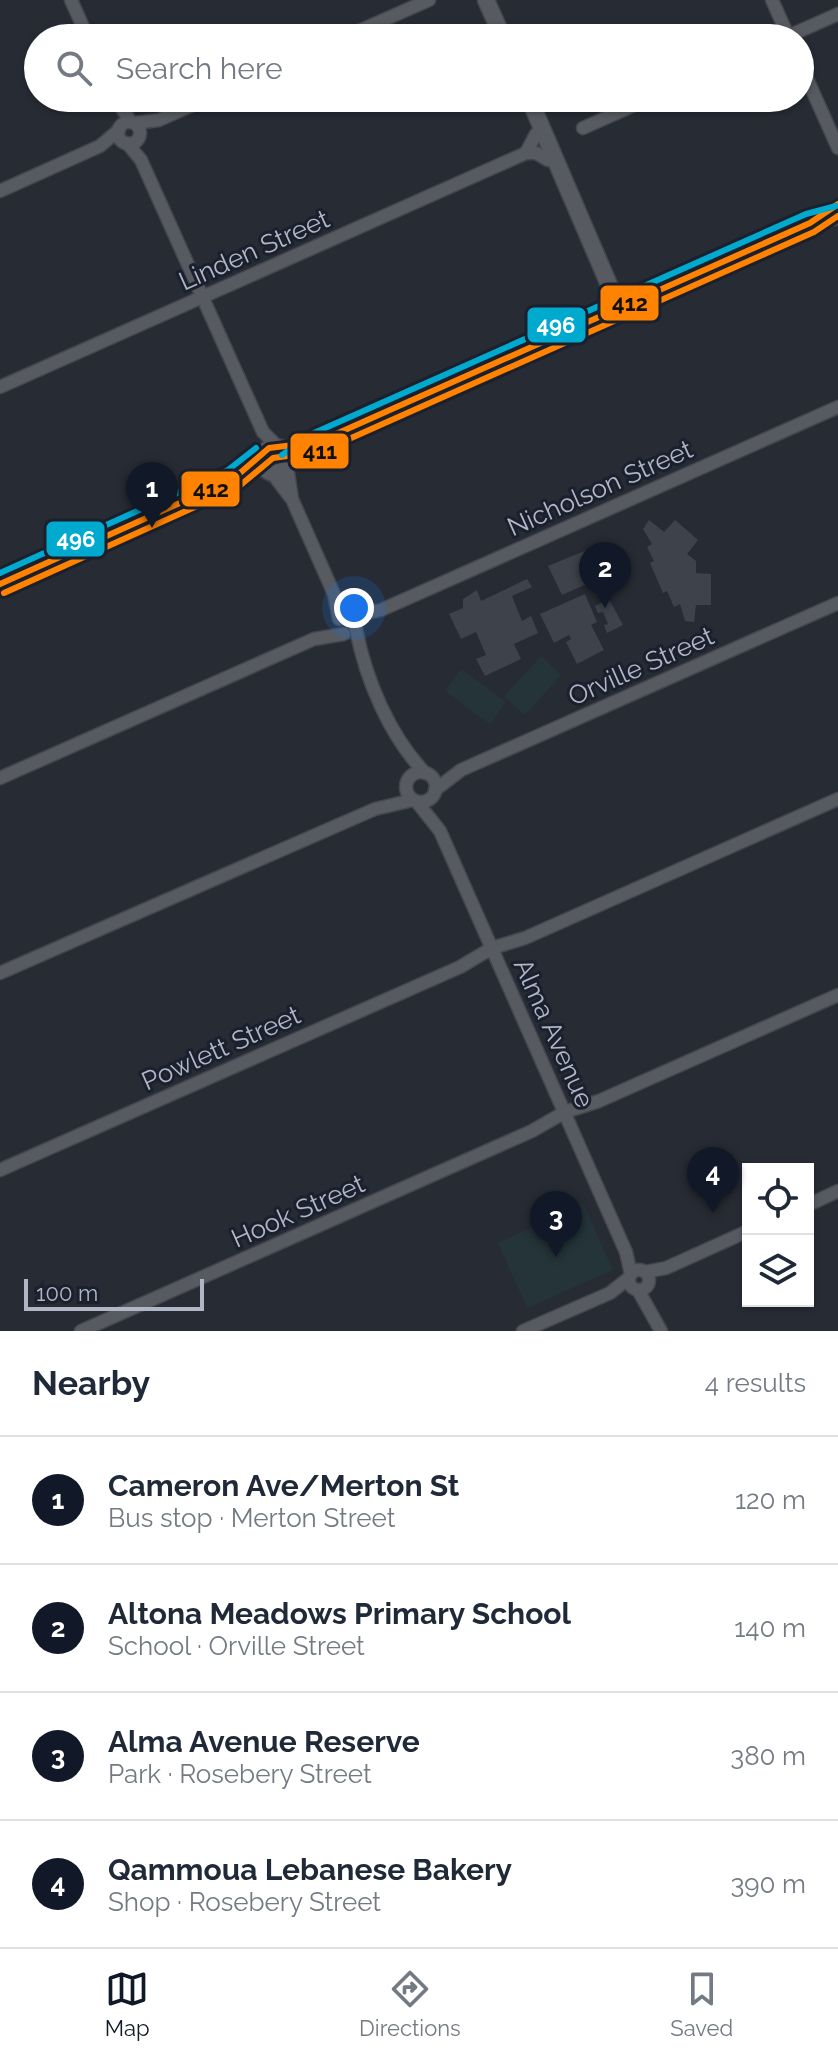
<!DOCTYPE html>
<html lang="en">
<head>
<meta charset="utf-8">
<style>
	body { margin:0; font-family:Raleway,sans-serif; background:#f2f2f3; color:#1f2937 }
	.controls { position:absolute; right:24px; bottom:24px; display:grid; overflow:hidden; border-radius:0px; box-shadow:0 2px 6px #0004 }
	.controls button { width:72px; height:72px; display:grid; place-items:center; padding:0; border:0; border-bottom:2px solid #e0e1e3; background:#fff; color:#1f2937; font:40px sans-serif }
	.scale { position:absolute; left:24px; bottom:20px; width:180px; box-sizing:border-box; padding-left:8px; border:4px solid #b0b6c5; border-top:0; font-size:22px; line-height:28px; white-space:nowrap; color:#b0b6c5; -webkit-text-stroke:6px #1a202e; paint-order:stroke }
	.you { position:absolute; left:354px; top:608px; width:28px; height:28px; margin:-20px; border:6px solid #fff; border-radius:50%; background:#1a73e8; box-shadow:0 0 0 12px #1a73e833 }
	.badge { display:grid; place-items:center; width:52px; height:52px; border-radius:50%; background:#111827; color:#fff; font-size:26px; font-weight:700 }
	.pin { position:absolute; translate:-50% -66px; filter:drop-shadow(0 2px 4px #0008) }
	.pin::after { content:''; position:absolute; top:42px; width:28px; height:24px; background:inherit; clip-path:polygon(0 0,100% 0,50% 100%) }
	.list { margin:0; padding:0; list-style:none }
	h2 { display:flex; justify-content:space-between; align-items:center; height:104px; margin:0; padding:0 32px; font-size:34px }
	h2 small { font-size:26px; font-weight:400; color:#747a83 }
	.list li { display:grid; grid-template-columns:52px 1fr auto; gap:24px; align-items:center; box-sizing:border-box; height:128px; padding:0 32px; border-top:2px solid #e0e1e3 }
	.list b { display:block; font-size:30px; white-space:nowrap }
	.list p { margin:0; font-size:26px; white-space:nowrap; color:#747a83 }
	.list em { font-size:26px; font-style:normal; color:#747a83 }
	.icon { flex:none; width:44px; height:44px; fill:none; stroke:currentColor; stroke-width:2; stroke-linecap:round; stroke-linejoin:round }
	.map { position:relative; flex:none; width:838px; height:1331px; overflow:hidden }
	.search { position:absolute; background:#fff; box-shadow:0 2px 6px #0004; left:24px; right:24px; top:24px; height:88px; display:flex; align-items:center; gap:20px; box-sizing:border-box; padding:0 28px; border-radius:44px; color:#747a83; font-size:30px }
	.sheet { height:616px; background:#fff }
	nav { display:flex; justify-content:space-around; align-items:center; box-sizing:border-box; height:112px; border-top:2px solid #e0e1e3; background:#fff; font-size:22px; color:#747a83 }
	nav a { display:grid; justify-items:center; gap:4px }
	nav .on { color:#111827 }
	.map>svg:first-child { display:block }
	.green { fill:#243439 }
	.building { fill:#3e424a }
	.lines { fill:none; stroke-linecap:round; stroke-linejoin:round }
	.minor-casing { stroke:#43464d; stroke-width:15 }
	.tertiary-casing { stroke:#43464d; stroke-width:19 }
	.minor { stroke:#575a61; stroke-width:12 }
	.tertiary { stroke:#575a61; stroke-width:16 }
	.bus-1-casing { stroke:#1a202e; stroke-width:12 }
	.bus-2-casing { stroke:#1a202e; stroke-width:12 }
	.bus-3-casing { stroke:#1a202e; stroke-width:12 }
	.bus-1 { stroke:#ff8200; stroke-width:6 }
	.bus-2 { stroke:#ff8200; stroke-width:6 }
	.bus-3 { stroke:#00a9ce; stroke-width:6 }
	.labels { text-anchor:middle; stroke-width:6; stroke-linejoin:round; paint-order:stroke }
	.street-label { font-size:26px; fill:#b0b6c5; stroke:#1a202e }
	.line-badge { stroke:#1a202e; stroke-width:3 }
	.badge-label { font-size:22px; text-anchor:middle; font-weight:bold; fill:#fff }
	.pale-badge-label { font-size:22px; text-anchor:middle; font-weight:bold; fill:#111 }
</style>
</head>
<body>
<div class="map">
<svg width="838" height="1331" viewBox="0 0 838 1331">
	<rect width="100%" height="100%" fill="#272b33"/>
	<!-- green -->
	<g class="green">
		<path d="M541,656L561,675L525,715L504,696Z"/>
		<path d="M461,669L506,702L490,724L445,691Z"/>
		<path d="M583,1203L613,1270L527,1308L498,1243Z"/>
	</g>
	<!-- building -->
	<g class="building">
		<path d="M649,520L664,532L675,520L698,540L687,554L696,561V573L711,574V605H696L694,622L685,621L680,604L674,607L667,591L663,593L650,563L654,561L647,547L652,544L643,529Z"/>
		<path d="M594,547L605,576L562,595L548,566Z"/>
		<path d="M527,579L532,587L512,596L522,621L531,616L538,633L514,644L521,659L485,676L476,659L486,655L476,632L461,639L449,614L463,608V599L477,590L481,601Z"/>
		<path d="M585,594L597,622L591,625L604,650L577,664L566,642L571,639L569,635L554,643L540,614Z"/>
		<path d="M609,599L623,625L607,633L604,625L608,624L603,612L598,613L595,606Z"/>
	</g>
	<g class="lines">
		<defs>
			<g id="minor">
				<path d="M71,0L88,38"/>
				<path d="M772,0L789,38"/>
				<path d="M343,38L429,0"/>
				<path d="M784,38L838,14"/>
				<path d="M800,63L838,148"/>
				<path d="M115,98L131,122"/>
				<circle cx="129" cy="133" r="11"/>
				<path d="M135,123L159,120L208,98"/>
				<path d="M583,128L650,98"/>
				<path d="M127,143L141,160L263,432L278,447"/>
				<path d="M526,153L536,134"/>
				<path d="M0,191L100,146L119,130"/>
				<path d="M0,387L526,153H536L548,160"/>
				<path d="M287,466L292,499L334,594L339,619"/>
				<path d="M272,473L290,497"/>
				<path d="M353,616L381,610L838,407"/>
				<path d="M356,629C366,680 389,735 425,773"/>
				<circle cx="421" cy="787" r="15"/>
				<path d="M0,778L314,639L344,634"/>
				<path d="M435,790L461,770L838,603"/>
				<path d="M417,802L440,831L626,1252L631,1274"/>
				<path d="M0,973L375,809L413,800"/>
				<path d="M0,1170L460,967L492,948L525,938L838,799"/>
				<path d="M808,1205L838,1191"/>
				<circle cx="639" cy="1280" r="10"/>
				<path d="M645,1272L666,1268L748,1231"/>
				<path d="M638,1290L661,1331"/>
				<path d="M81,1331L532,1131L565,1112L599,1101L838,995"/>
				<path d="M523,1331L610,1293L629,1278"/>
			</g>
			<g id="tertiary">
				<path d="M486,0L503,38"/>
				<path d="M529,98L619,308"/>
				<circle cx="275" cy="460" r="13"/>
				<path d="M288,463L318,442L810,223L838,216"/>
				<path d="M0,584L212,489L233,479L262,456"/>
			</g>
		</defs>
		<!-- minor casing -->
		<use href="#minor" class="minor-casing"/>
		<!-- tertiary casing -->
		<use href="#tertiary" class="tertiary-casing"/>
		<!-- minor -->
		<use href="#minor" class="minor"/>
		<!-- tertiary -->
		<use href="#tertiary" class="tertiary"/>
		<defs>
			<path id="bus-1" d="M0,584L233,479L269,448L318,442L810,223L838,204"/>
			<path id="bus-2" d="M4,593L237,488L273,458L322,451L814,232L838,216"/>
			<g id="bus-3">
				<path d="M282,455L314,433L806,214L836,206"/>
				<path d="M0,573L228,470L256,448"/>
			</g>
		</defs>
		<!-- bus-1 casing -->
		<use href="#bus-1" class="bus-1-casing"/>
		<!-- bus-2 casing -->
		<use href="#bus-2" class="bus-2-casing"/>
		<!-- bus-3 casing -->
		<use href="#bus-3" class="bus-3-casing"/>
		<!-- bus-1 -->
		<use href="#bus-1" class="bus-1"/>
		<!-- bus-2 -->
		<use href="#bus-2" class="bus-2"/>
		<!-- bus-3 -->
		<use href="#bus-3" class="bus-3"/>
	</g>
	<g class="labels">
		<!-- street labels -->
		<g class="street-label">
			<text transform="translate(254 250) rotate(-24)" y="9">Linden Street</text>
			<text transform="translate(600 488) rotate(-24)" y="9">Nicholson Street</text>
			<text transform="translate(641 666) rotate(-24)" y="9">Orville Street</text>
			<text transform="translate(554 1033) rotate(66)" y="9">Alma Avenue</text>
			<text transform="translate(221 1048) rotate(-24)" y="9">Powlett Street</text>
			<text transform="translate(298 1211) rotate(-24)" y="9">Hook Street</text>
		</g>
	</g>
	<g class="line-badge">
		<rect x="599" y="284" width="61" height="38" rx="8" fill="#ff8200"/>
		<rect x="526" y="306" width="61" height="38" rx="8" fill="#00a9ce"/>
		<rect x="289" y="432" width="61" height="38" rx="8" fill="#ff8200"/>
		<rect x="180" y="470" width="61" height="38" rx="8" fill="#ff8200"/>
		<rect x="45" y="520" width="61" height="38" rx="8" fill="#00a9ce"/>
	</g>
	<g class="badge-label">
		<text x="556" y="333">496</text>
		<text x="76" y="547">496</text>
	</g>
	<g class="pale-badge-label">
		<text x="630" y="311">412</text>
		<text x="320" y="459">411</text>
		<text x="211" y="497">412</text>
	</g>
</svg>
<div class="controls">
<button><svg class="icon" aria-label="locate" viewBox="0 0 24 24"><circle cx="12" cy="12" r="6"/><path d="M12 2v4M12 18v4M2 12h4M18 12h4"/></svg></button>
<button><svg class="icon" aria-label="layers" viewBox="0 0 24 24"><path d="M12 4l9 5-9 5-9-5zM3 14l9 5 9-5"/></svg></button>
</div>
<div class="scale">100 m</div>
<div class="you"></div>
<div class="pin badge" style="left:152px;top:528px">1</div>
<div class="pin badge" style="left:605px;top:608px">2</div>
<div class="pin badge" style="left:556px;top:1257px">3</div>
<div class="pin badge" style="left:713px;top:1213px">4</div>
<div class="search"><svg class="icon" aria-label="search" viewBox="0 0 24 24"><circle cx="10" cy="10" r="6"/><path d="M15 15l6 6"/></svg>Search here</div>
</div>
<section class="sheet">
<h2>Nearby<small>4 results</small></h2>
<ul class="list">
<li><span class="badge">1</span><div><b>Cameron Ave/Merton St</b><p>Bus stop · Merton Street</p></div><em>120 m</em></li>
<li><span class="badge">2</span><div><b>Altona Meadows Primary School</b><p>School · Orville Street</p></div><em>140 m</em></li>
<li><span class="badge">3</span><div><b>Alma Avenue Reserve</b><p>Park · Rosebery Street</p></div><em>380 m</em></li>
<li><span class="badge">4</span><div><b>Qammoua Lebanese Bakery</b><p>Shop · Rosebery Street</p></div><em>390 m</em></li>
</ul>
</section>
<nav>
<a class="on"><svg class="icon" aria-label="map" viewBox="0 0 24 24"><path d="M3 6l6-2 6 2 6-2v14l-6 2-6-2-6 2zM9 4v14M15 6v14"/></svg>Map</a>
<a><svg class="icon" aria-label="directions" viewBox="0 0 24 24"><path d="M12 3l9 9-9 9-9-9zM9 14v-3h6M13 9l2 2-2 2"/></svg>Directions</a>
<a><svg class="icon" aria-label="saved" viewBox="0 0 24 24"><path d="M7 4h10v16l-5-4-5 4z"/></svg>Saved</a>
</nav>
</body>
</html>
